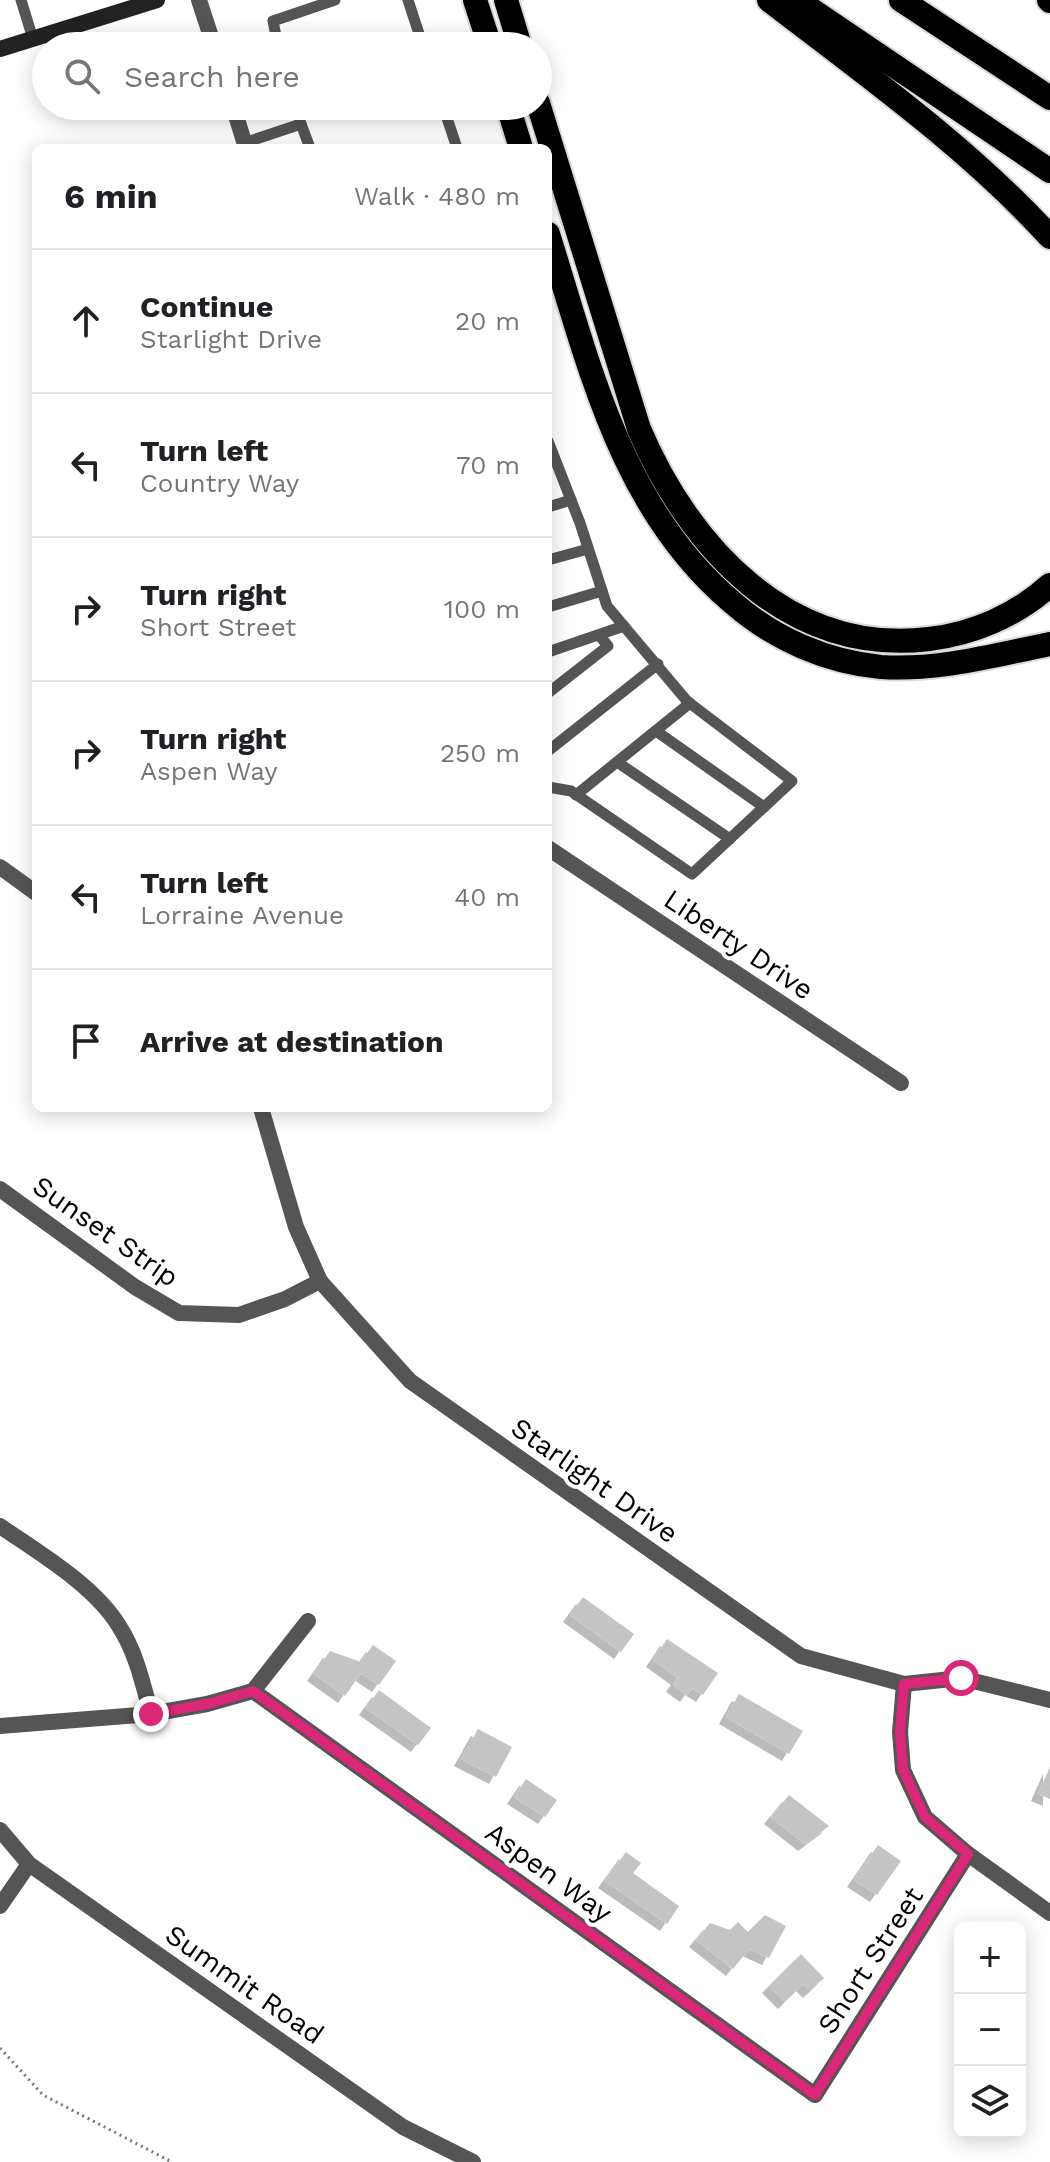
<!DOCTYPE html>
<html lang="en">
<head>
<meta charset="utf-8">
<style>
	body { margin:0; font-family:"Work Sans",sans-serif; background:#f6f6f6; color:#202124 }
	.controls { position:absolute; right:24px; bottom:24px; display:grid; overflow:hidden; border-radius:12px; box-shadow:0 4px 20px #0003 }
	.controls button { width:72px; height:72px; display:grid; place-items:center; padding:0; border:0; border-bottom:2px solid #e0e0e0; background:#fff; color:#202124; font:40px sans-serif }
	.stop { position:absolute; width:24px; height:24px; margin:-18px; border:6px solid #db2777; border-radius:50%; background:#fff }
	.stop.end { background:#db2777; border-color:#fff; box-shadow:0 2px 8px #0008 }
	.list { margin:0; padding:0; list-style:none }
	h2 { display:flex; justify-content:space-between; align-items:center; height:104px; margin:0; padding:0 32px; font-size:34px }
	h2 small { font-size:26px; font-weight:400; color:#757577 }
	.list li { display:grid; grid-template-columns:52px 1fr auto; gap:24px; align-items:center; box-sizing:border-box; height:144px; padding:0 32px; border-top:2px solid #e0e0e0 }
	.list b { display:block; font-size:30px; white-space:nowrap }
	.list p { margin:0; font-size:26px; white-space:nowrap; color:#757577 }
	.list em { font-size:26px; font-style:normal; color:#757577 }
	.icon { flex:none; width:44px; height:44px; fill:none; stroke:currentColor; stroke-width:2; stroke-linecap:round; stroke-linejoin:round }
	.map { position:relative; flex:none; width:1050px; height:2162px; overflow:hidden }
	.search { position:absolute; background:#fff; box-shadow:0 4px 20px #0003; left:32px; top:32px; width:520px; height:88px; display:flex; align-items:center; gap:20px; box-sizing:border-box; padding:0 28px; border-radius:44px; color:#757577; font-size:30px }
	.panel { position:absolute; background:#fff; box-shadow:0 4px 20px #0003; left:32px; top:144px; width:520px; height:968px; border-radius:12px }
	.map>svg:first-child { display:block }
	.building { fill:#c4c4c4; filter:url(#shadow) }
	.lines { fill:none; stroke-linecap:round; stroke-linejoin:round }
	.highway-casing { stroke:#dbdbdb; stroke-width:28 }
	.path { stroke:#777; stroke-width:3; stroke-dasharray:2 4; stroke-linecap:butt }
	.lane { stroke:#555; stroke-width:11 }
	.street { stroke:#555; stroke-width:16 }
	.secondary { stroke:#222; stroke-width:16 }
	.highway { stroke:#000; stroke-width:24 }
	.route { stroke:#db2777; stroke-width:10 }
	.labels { text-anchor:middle; stroke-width:8; stroke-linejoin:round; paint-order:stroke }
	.street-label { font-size:28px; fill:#000; stroke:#fff }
</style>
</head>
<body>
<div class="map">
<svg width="1050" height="2162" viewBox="0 0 1050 2162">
	<defs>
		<filter id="shadow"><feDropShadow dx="-7" dy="7" stdDeviation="0" flood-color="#0004"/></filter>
	</defs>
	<rect width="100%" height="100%" fill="#fff"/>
	<!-- building -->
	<g class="building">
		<path d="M583,1597L634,1634L621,1652L570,1615Z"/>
		<path d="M667,1639L718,1673L703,1695L692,1688L687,1695L673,1685L678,1678L653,1660Z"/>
		<path d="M373,1645L396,1661L379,1685L361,1673L345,1696L314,1674L330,1651L361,1662Z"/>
		<path d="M379,1690L431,1728L418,1745L366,1708Z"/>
		<path d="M739,1694L803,1731L789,1754L726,1717Z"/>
		<path d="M478,1729L512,1747L496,1777L461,1759Z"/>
		<path d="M1050,1767V1799L1038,1794Z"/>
		<path d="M526,1779L557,1800L545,1817L514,1797Z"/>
		<path d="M789,1795L829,1826L805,1844L771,1817Z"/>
		<path d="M878,1845L901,1861L877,1895L854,1880Z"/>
		<path d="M626,1852L641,1863L633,1873L679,1906L667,1924L605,1881Z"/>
		<path d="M765,1915L786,1926L769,1958L749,1949L733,1969L696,1940L710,1923L730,1930L738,1922L748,1932Z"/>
		<path d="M801,1954L824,1978L810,1991L803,1984L785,2002L769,1986Z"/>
	</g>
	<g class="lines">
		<defs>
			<g id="highway">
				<path d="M475,0L490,46"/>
				<path d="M506,0L520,46"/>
				<path d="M769,0C865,74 968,147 1050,237"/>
				<path d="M797,0L1050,171"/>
				<path d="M901,0L1050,98"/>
				<path d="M1049,0L1050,1"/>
				<path d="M538,103L639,429C689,547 789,656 929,639C973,634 1017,615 1050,585"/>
				<path d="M508,106L521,148"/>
				<path d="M548,234C590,367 621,509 733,603C774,639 827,662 881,667C938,671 995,655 1050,644"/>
			</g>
		</defs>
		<!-- highway casing -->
		<use href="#highway" class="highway-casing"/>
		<!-- path -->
		<path class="path" d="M0,2048L43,2095L172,2162"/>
		<!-- lane -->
		<g class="lane">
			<path d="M21,0L33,39"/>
			<path d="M408,0L423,46"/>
			<path d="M278,46L273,21L335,0"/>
			<path d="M296,106L301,124"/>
			<path d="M443,106L457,148"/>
			<path d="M244,143L301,124L310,148"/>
			<path d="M548,441L580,523L607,606L687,701L792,781L692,874L571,791L548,787"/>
			<path d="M548,507L571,500"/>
			<path d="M548,560L588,549"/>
			<path d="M548,607L602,591"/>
			<path d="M548,652L624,626"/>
			<path d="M548,693L608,646L599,635"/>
			<path d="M656,731L764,807"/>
			<path d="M548,751L658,664"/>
			<path d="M617,762L730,839"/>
			<path d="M576,795L690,703"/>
		</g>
		<!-- street -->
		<g class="street">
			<path d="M199,0L214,46"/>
			<path d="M233,106L246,148"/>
			<path d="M548,848L901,1083"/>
			<path d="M0,867L36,893"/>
			<path d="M261,1108L296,1227L320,1281L410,1381L801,1656L904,1684L961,1678L1050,1700"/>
			<path d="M0,1189L135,1287L179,1313L239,1315L285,1299L320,1281"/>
			<path d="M0,1526C39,1553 94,1585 119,1626C136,1652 143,1684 151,1714"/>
			<path d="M904,1684L900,1732L903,1770L925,1817L968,1854L1050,1913"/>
			<path d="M253,1691L815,2095L968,1854"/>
			<path d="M0,1726L151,1714L207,1704L253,1691L308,1621"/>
			<path d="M0,1830L29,1864L403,2127L473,2162"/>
			<path d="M0,1906L29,1864"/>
		</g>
		<!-- secondary -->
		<path class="secondary" d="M0,49L157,0"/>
		<!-- highway -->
		<use href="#highway" class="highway"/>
	</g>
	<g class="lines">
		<!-- route -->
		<path class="route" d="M151,1714L207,1704L253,1691L815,2095L968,1854L925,1817L903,1770L900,1732L904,1684L961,1678"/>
	</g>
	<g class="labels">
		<!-- street labels -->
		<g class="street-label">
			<text transform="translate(739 944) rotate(34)" y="10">Liberty Drive</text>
			<text transform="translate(106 1231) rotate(35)" y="10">Sunset Strip</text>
			<text transform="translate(595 1480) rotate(35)" y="10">Starlight Drive</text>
			<text transform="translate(549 1872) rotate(36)" y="10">Aspen Way</text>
			<text transform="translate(870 1960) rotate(-57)" y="10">Short Street</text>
			<text transform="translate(245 1984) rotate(35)" y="10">Summit Road</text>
		</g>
	</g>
</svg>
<div class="controls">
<button>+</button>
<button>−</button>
<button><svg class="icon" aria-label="layers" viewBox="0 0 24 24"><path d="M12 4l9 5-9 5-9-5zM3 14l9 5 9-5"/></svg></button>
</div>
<div class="stop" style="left:961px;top:1678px"></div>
<div class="stop end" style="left:151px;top:1714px"></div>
<div class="search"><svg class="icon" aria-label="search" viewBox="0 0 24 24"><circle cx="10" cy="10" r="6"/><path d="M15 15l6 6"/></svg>Search here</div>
<section class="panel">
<h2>6 min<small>Walk · 480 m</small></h2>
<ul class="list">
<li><svg class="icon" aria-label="ahead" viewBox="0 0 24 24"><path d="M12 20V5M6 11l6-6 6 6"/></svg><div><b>Continue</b><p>Starlight Drive</p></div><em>20 m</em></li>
<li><svg class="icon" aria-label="left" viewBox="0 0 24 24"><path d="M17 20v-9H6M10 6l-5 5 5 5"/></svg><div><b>Turn left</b><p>Country Way</p></div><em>70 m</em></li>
<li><svg class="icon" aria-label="right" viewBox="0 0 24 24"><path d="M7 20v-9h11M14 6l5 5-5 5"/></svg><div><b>Turn right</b><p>Short Street</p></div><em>100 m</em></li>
<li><svg class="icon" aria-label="right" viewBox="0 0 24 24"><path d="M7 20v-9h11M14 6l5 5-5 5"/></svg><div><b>Turn right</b><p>Aspen Way</p></div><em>250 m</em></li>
<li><svg class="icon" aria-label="left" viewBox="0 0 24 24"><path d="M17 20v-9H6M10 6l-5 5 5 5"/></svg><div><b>Turn left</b><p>Lorraine Avenue</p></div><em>40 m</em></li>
<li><svg class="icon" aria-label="arrive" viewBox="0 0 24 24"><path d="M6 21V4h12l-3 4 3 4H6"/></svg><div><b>Arrive at destination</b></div></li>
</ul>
</section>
</div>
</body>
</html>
